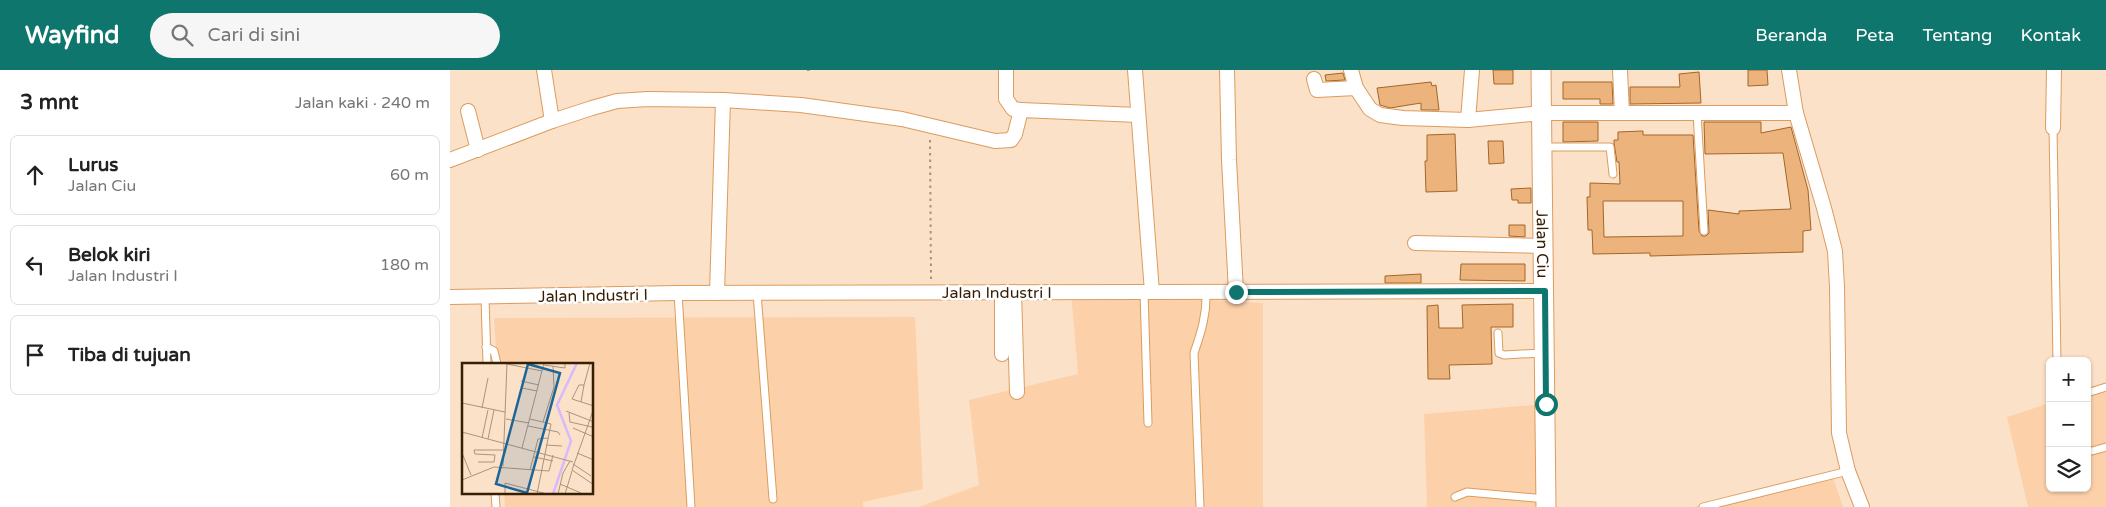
<!DOCTYPE html>
<html lang="id">
<head>
<meta charset="utf-8">
<style>
	body { margin:0; font-family:"Varela Round",sans-serif; background:#f6f6f6; color:#222 }
	.controls { position:absolute; right:15px; bottom:15px; display:grid; overflow:hidden; border-radius:8px; box-shadow:0 1px 4px #0004 }
	.controls button { width:45px; height:45px; display:grid; place-items:center; padding:0; border:0; border-bottom:1px solid #e0e0e0; background:#fff; color:#222; font:25px sans-serif }
	.stop { position:absolute; width:15px; height:15px; margin:-11px; border:4px solid #0f766e; border-radius:50%; background:#fff }
	.stop.end { background:#0f766e; border-color:#fff; box-shadow:0 1px 5px #0008 }
	.list { margin:0; padding:0; list-style:none }
	h2 { display:flex; justify-content:space-between; align-items:center; height:65px; margin:0; padding:0 20px; font-size:21px }
	h2 small { font-size:16px; font-weight:400; color:#767676 }
	.list li { display:grid; grid-template-columns:32px 1fr auto; gap:15px; align-items:center; box-sizing:border-box; height:80px; margin:0 10px 10px; padding:0 10px; border:1px solid #e0e0e0; border-radius:8px }
	.list b { display:block; font-size:19px; white-space:nowrap }
	.list p { margin:0; font-size:16px; white-space:nowrap; color:#767676 }
	.list em { font-size:16px; font-style:normal; color:#767676 }
	.icon { flex:none; width:28px; height:28px; fill:none; stroke:currentColor; stroke-width:2; stroke-linecap:round; stroke-linejoin:round }
	.map { position:relative; flex:none; width:1656px; height:437px; overflow:hidden }
	header { display:flex; align-items:center; gap:30px; box-sizing:border-box; height:70px; padding:0 25px; background:#0f766e; color:#fff }
	header strong { font-size:24px }
	nav { display:flex; gap:28px; margin-inline-start:auto; font-size:18px }
	.search { width:350px; height:45px; background:#f6f6f6; display:flex; align-items:center; gap:12px; box-sizing:border-box; padding:0 18px; border-radius:28px; color:#767676; font-size:19px }
	main { display:flex }
	aside { flex:1; background:#fff }
	.map>svg:first-child { display:block }
	.built { fill:#fcd1aa }
	.building { fill:#ecb37d; stroke:#a26727; fill-rule:evenodd }
	.lines { fill:none; stroke-linecap:round; stroke-linejoin:round }
	.lane-casing { stroke:#db9c5e; stroke-width:9 }
	.street-casing { stroke:#db9c5e; stroke-width:16 }
	.secondary-casing { stroke:#db9c5e; stroke-width:21 }
	.path { stroke:#ab9178; stroke-width:2; stroke-dasharray:2.5 4; stroke-linecap:butt }
	.lane { stroke:#fff; stroke-width:7 }
	.street { stroke:#fff; stroke-width:14 }
	.secondary { stroke:#fff; stroke-width:19 }
	.route { stroke:#0f766e; stroke-width:6 }
	.labels { text-anchor:middle; stroke-width:5; stroke-linejoin:round; paint-order:stroke }
	.street-label { font-size:16px; fill:#371f04; stroke:#fff }
	.inset-river { fill:none; stroke:#d7bafd; stroke-width:2.5 }
	.inset-road { fill:none; stroke:#ad937a; stroke-width:1 }
	.view { fill:#1c6599; fill-opacity:0.15; stroke:#1c6599; stroke-width:2.5 }
	.inset-edge { fill:none; stroke:#371f04; stroke-width:2.5 }
</style>
</head>
<body>
<header>
<strong>Wayfind</strong>
<div class="search"><svg class="icon" aria-label="search" viewBox="0 0 24 24"><circle cx="10" cy="10" r="6"/><path d="M15 15l6 6"/></svg>Cari di sini</div>
<nav><a>Beranda</a><a>Peta</a><a>Tentang</a><a>Kontak</a></nav>
</header>
<main>
<aside>
<h2>3 mnt<small>Jalan kaki · 240 m</small></h2>
<ul class="list">
<li><svg class="icon" aria-label="ahead" viewBox="0 0 24 24"><path d="M12 20V5M6 11l6-6 6 6"/></svg><div><b>Lurus</b><p>Jalan Ciu</p></div><em>60 m</em></li>
<li><svg class="icon" aria-label="left" viewBox="0 0 24 24"><path d="M17 20v-9H6M10 6l-5 5 5 5"/></svg><div><b>Belok kiri</b><p>Jalan Industri I</p></div><em>180 m</em></li>
<li><svg class="icon" aria-label="arrive" viewBox="0 0 24 24"><path d="M6 21V4h12l-3 4 3 4H6"/></svg><div><b>Tiba di tujuan</b></div></li>
</ul>
</aside>
<div class="map">
<svg width="1656" height="437" viewBox="0 0 1656 437">
	<rect width="100%" height="100%" fill="#fce1c9"/>
	<!-- built -->
	<g class="built">
		<path d="M621,222L813,233V437H469L529,415L519,330L628,304Z"/>
		<path d="M465,247L473,419L413,432V437H55L54,423H142V294H47L44,248Z"/>
		<path d="M1656,314V437H1578L1557,347L1600,333V418H1637V320Z"/>
		<path d="M1095,334V437H977L974,344Z"/>
		<path d="M1382,405L1393,437H1243Z"/>
	</g>
	<!-- building -->
	<g class="building">
		<path d="M1043,0H1063V14H1044Z"/>
		<path d="M1298,0H1317L1318,15L1298,16Z"/>
		<path d="M1249,2L1251,33L1180,34V17H1230L1229,4Z"/>
		<path d="M893,3L895,10L876,11L875,5Z"/>
		<path d="M981,12L982,16L986,15L989,40H971V33L940,38L930,35L927,18Z"/>
		<path d="M1113,12H1162L1163,34H1150V29H1113Z"/>
		<path d="M1113,52H1148V71L1113,72Z"/>
		<path d="M1254,52H1311V63L1341,57L1358,120L1361,160L1353,161V182L1200,186V183L1143,184L1142,160H1138L1137,127H1140V113L1170,114L1169,92H1167L1164,73V70H1168V62L1193,61V65H1243L1249,161L1252,166H1256L1259,163L1258,140L1289,144V141L1341,139L1333,83L1255,84ZM1153,131H1233V166L1154,167Z"/>
		<path d="M1005,64L1007,121L976,122L975,91H977V65Z"/>
		<path d="M1038,71H1053L1054,93L1039,94Z"/>
		<path d="M1081,118V133H1068V130H1062L1061,119Z"/>
		<path d="M1059,155H1075V167L1059,166Z"/>
		<path d="M1011,194H1075V211L1010,210Z"/>
		<path d="M971,204V213H935V206Z"/>
		<path d="M1063,234V257H1041L1042,294L999,295L1000,309H978L977,236L988,235L989,258H1013L1012,235Z"/>
	</g>
	<g class="lines">
		<defs>
			<g id="lane">
				<path d="M1247,43L1254,161"/>
				<path d="M1603,58L1607,291"/>
				<path d="M1093,77H1160L1163,104"/>
				<path d="M694,222L698,353"/>
				<path d="M228,223L241,437"/>
				<path d="M307,223L323,429"/>
				<path d="M35,227L37,294"/>
				<path d="M1048,263L1049,283L1054,285L1092,283"/>
				<path d="M36,277L44,281L47,294"/>
				<path d="M1637,323L1656,317"/>
				<path d="M1642,381L1656,377"/>
				<path d="M45,423L46,437"/>
				<path d="M1005,427L1017,422L1096,429"/>
				<path d="M750,437L744,283C751,263 757,244 756,222"/>
				<path d="M1253,437L1398,401"/>
			</g>
			<g id="street">
				<path d="M94,0L102,51"/>
				<path d="M556,0V29L563,39L571,40"/>
				<path d="M685,0L702,222"/>
				<path d="M777,0L779,90L786,222"/>
				<path d="M901,0L906,18L920,39L930,45L953,48L1018,50L1092,43H1346"/>
				<path d="M1170,0L1172,43"/>
				<path d="M1339,0L1346,43L1374,138L1385,181L1387,217L1389,363L1398,401L1412,437"/>
				<path d="M864,9L867,20L906,18"/>
				<path d="M18,41L28,80"/>
				<path d="M1018,50L1022,0"/>
				<path d="M1603,58L1604,0"/>
				<path d="M0,90L102,51L142,38L167,31L198,29L273,30L351,35L452,49L545,71L561,70L565,64L571,40L688,45"/>
				<path d="M965,173L1094,176"/>
				<path d="M564,222L567,322"/>
				<path d="M267,223L273,30"/>
				<path d="M0,227L228,223L1095,221"/>
				<path d="M552,284V222"/>
			</g>
			<g id="secondary">
				<path id="s1" d="M1091,0L1096,437"/>
			</g>
		</defs>
		<!-- lane casing -->
		<use href="#lane" class="lane-casing"/>
		<!-- street casing -->
		<use href="#street" class="street-casing"/>
		<!-- secondary casing -->
		<use href="#secondary" class="secondary-casing"/>
		<!-- path -->
		<g class="path">
			<path d="M357,0H361"/>
			<path d="M480,70L481,210"/>
		</g>
		<!-- lane -->
		<use href="#lane" class="lane"/>
		<!-- street -->
		<use href="#street" class="street"/>
		<!-- secondary -->
		<use href="#secondary" class="secondary"/>
	</g>
	<g class="lines">
		<!-- route -->
		<path class="route" d="M786,222L1095,221L1096,334"/>
	</g>
	<g class="labels">
		<!-- street labels -->
		<g class="street-label">
			<text dy="6" stroke="none"><textPath href="#s1" startOffset="174">Jalan Ciu</textPath></text>
			<text x="547" y="228">Jalan Industri I</text>
			<text transform="translate(143 225) rotate(-1)" y="6">Jalan Industri I</text>
		</g>
	</g>
	<!-- overview -->
	<g transform="translate(12 293)">
		<rect width="131" height="131" fill="#fce1c9"/>
		<path class="inset-river" d="M91,131L109,78L95,42L115,0"/>
		<path class="inset-road" d="M128,0L122,22H117L110,36L132,43M45,1L80,8M82,2L103,5V0M59,18L77,22M60,25L75,28M119,39L122,22M0,40L43,49M20,45L26,15M132,45L110,107L132,122M104,48L132,59M107,50L108,59L130,64M44,56L67,60M68,56L89,61L75,131M81,59L92,24L91,3M66,63L96,69L98,72M111,65L132,74M0,69L111,99M20,75L26,47M26,76L32,47M84,82L100,83M60,85L82,0M0,90L9,112M115,90L132,97M33,92L13,91L12,87H43M72,94L91,98M16,99H32L33,92M111,101L129,113M41,103L45,0M68,107L76,76L86,75M0,117L32,104L87,108L91,92M98,121L119,130M43,131V120L85,131M96,131L101,110L108,98M103,131L110,108"/>
		<path class="view" d="M66,1L98,10L65,130L34,121Z"/>
		<rect width="131" height="131" class="inset-edge"/>
	</g>
</svg>
<div class="controls">
<button>+</button>
<button>−</button>
<button><svg class="icon" aria-label="layers" viewBox="0 0 24 24"><path d="M12 4l9 5-9 5-9-5zM3 14l9 5 9-5"/></svg></button>
</div>
<div class="stop" style="left:1096px;top:334px"></div>
<div class="stop end" style="left:786px;top:222px"></div>
</div>
</main>
</body>
</html>
